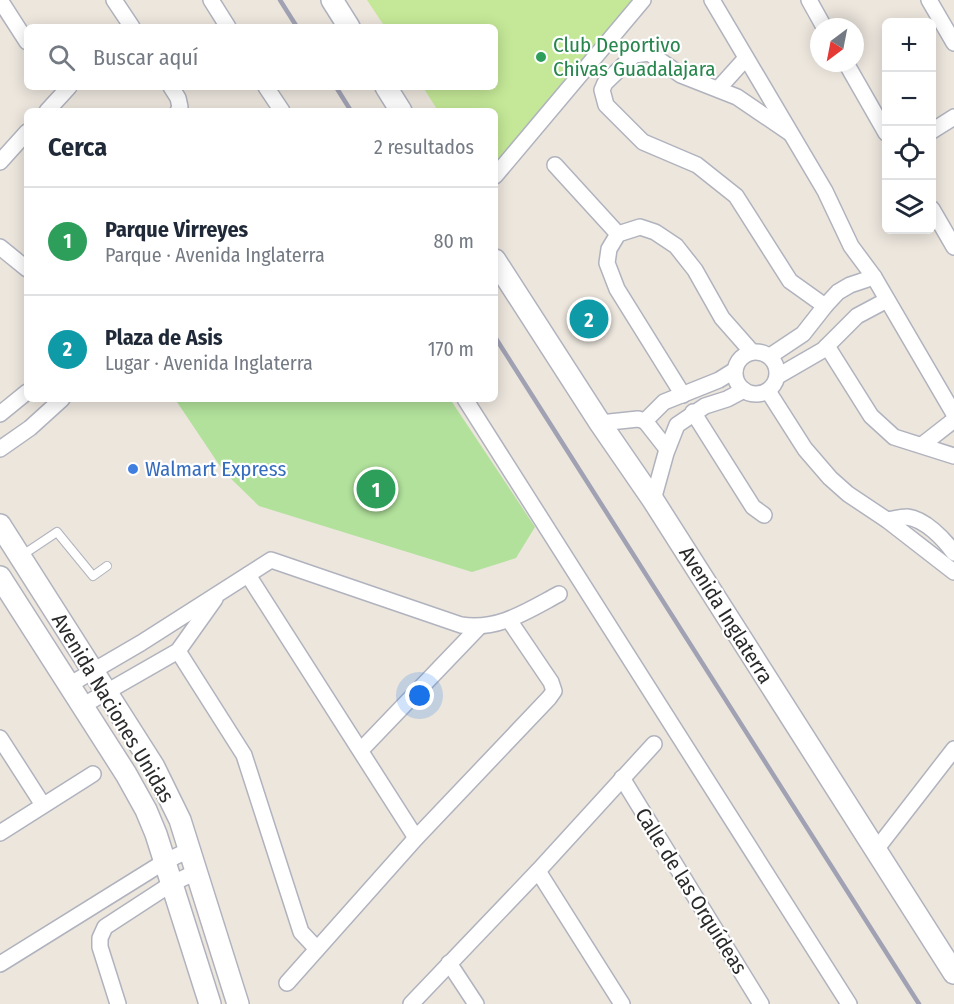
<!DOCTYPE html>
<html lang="es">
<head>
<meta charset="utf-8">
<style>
	body { margin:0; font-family:"Fira Sans Condensed",sans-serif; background:#f2f2f3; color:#1f2937 }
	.controls { position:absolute; right:18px; top:18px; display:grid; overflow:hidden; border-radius:9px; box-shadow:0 3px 15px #0003 }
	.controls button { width:54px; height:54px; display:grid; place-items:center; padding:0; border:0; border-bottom:2px solid #e0e1e3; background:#fff; color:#1f2937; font:30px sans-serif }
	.compass { position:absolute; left:810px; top:18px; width:54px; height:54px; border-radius:50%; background:#fff; box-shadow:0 3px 15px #0003; rotate:212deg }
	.you { position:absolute; left:420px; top:696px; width:21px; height:21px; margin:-15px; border:4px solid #fff; border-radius:50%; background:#1a73e8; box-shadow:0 0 0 9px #1a73e833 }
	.badge { display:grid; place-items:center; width:39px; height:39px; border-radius:50%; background:#111827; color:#fff; font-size:20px; font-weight:700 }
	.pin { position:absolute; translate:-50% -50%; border:3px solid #fff; box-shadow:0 2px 6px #0006 }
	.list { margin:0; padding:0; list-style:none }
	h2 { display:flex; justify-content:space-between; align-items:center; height:78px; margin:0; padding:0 24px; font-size:26px }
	h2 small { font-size:20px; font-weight:400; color:#747a83 }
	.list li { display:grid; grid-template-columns:39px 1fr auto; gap:18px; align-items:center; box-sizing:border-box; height:108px; padding:0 24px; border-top:2px solid #e0e1e3 }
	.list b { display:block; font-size:22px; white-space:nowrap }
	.list p { margin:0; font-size:20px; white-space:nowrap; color:#747a83 }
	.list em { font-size:20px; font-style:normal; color:#747a83 }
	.icon { flex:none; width:33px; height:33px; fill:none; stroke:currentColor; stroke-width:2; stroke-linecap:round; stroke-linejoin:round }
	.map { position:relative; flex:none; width:954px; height:1004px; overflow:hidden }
	.search { position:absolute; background:#fff; box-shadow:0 3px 15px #0003; left:24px; top:24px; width:474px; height:66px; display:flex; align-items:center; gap:15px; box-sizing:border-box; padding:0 21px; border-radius:9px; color:#747a83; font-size:22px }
	.panel { position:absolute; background:#fff; box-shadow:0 3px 15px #0003; left:24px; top:108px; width:474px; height:294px; border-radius:9px }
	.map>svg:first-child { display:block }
	.green { fill:#b1e19b }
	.pitch { fill:#c4e897 }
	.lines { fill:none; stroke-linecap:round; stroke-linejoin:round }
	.lane-casing { stroke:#b0b3be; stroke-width:10 }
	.street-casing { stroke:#b0b3be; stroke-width:18 }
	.secondary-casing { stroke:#b0b3be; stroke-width:24 }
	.lane { stroke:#fff; stroke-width:8 }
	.street { stroke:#fff; stroke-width:15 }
	.secondary { stroke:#fff; stroke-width:21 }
	.rail { stroke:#a0a2b4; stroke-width:4.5 }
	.leisure-dot { fill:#2e9e5b; stroke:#fff; stroke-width:2 }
	.shop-dot { fill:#3f7fe0; stroke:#fff; stroke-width:2 }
	.labels { text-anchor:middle; stroke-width:4.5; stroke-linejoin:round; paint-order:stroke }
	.leisure-label { font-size:21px; fill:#27864d; stroke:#fff; text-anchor:start }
	.shop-label { font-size:21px; fill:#366cbe; stroke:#fff; text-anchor:start }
	.street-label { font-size:21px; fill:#2a2a2a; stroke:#fff }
</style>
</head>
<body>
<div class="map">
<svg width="954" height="1004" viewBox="0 0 954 1004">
	<rect width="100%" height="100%" fill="#ece6dd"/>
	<!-- green -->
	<path class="green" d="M175,399H450L535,527L516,558L472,572L259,506L224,472Z"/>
	<!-- pitch -->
	<path class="pitch" d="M367,0H636L495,166V111H438L423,87H495V27H385Z"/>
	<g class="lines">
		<defs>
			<path id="lane" d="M21,556L57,532L93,576L107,566"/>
			<g id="street">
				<path d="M0,0L27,42"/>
				<path d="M114,0L132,27"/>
				<path d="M211,0L228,27"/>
				<path d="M712,0L825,191L851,246L874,277L954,414"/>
				<path d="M809,0L824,27"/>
				<path d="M929,0L954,43"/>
				<path d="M846,63L886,133"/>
				<path d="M171,87L178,98L180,107L178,111"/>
				<path d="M266,87L282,111"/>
				<path d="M718,89L746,58"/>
				<path d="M47,111L69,87"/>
				<path d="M932,131L954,117"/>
				<path d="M790,133L737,97L681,75L649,53L634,55L605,83L602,90L606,105L643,142L697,165L736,196L790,281L825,306"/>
				<path d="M0,162L27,132"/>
				<path d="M555,165L618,234"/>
				<path d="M495,176L643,0"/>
				<path d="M932,209L954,247"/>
				<path d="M0,247L27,269"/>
				<path d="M827,346L871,416L894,437L954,456"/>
				<circle cx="756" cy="373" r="21"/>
				<path d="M770,356L803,334L825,306L838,292L850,285L874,277"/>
				<path d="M778,376L823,350L857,316L887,300"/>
				<path d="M768,391L805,449L830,478L848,494L887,520L954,572"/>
				<path d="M683,395L617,289L607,263L609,249L618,234L640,227L655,232L676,246L695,270L722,318L752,352"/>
				<path d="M465,399L849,1004"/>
				<path d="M693,412L753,507L764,515"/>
				<path d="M0,414L27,392"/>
				<path d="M645,421L667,449"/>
				<path d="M600,423L638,419L645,421L664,402L719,380L735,370"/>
				<path d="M922,445L954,420"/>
				<path d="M0,449L30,428L62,399"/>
				<path d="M653,500L666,453L677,425L705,406L727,399L744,390"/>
				<path d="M887,520C893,519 901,517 907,517C925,519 944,539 954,553"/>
				<path d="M248,575L416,838"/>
				<path d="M178,651L244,755L301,932L317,949"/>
				<path d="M69,685L141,643L271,560L461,625C498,631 527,611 559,594"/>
				<path d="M82,706L178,651L215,599"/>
				<path d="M0,738L43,805"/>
				<path d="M361,750L478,628"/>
				<path d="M622,778L761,1004"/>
				<path d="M0,833L93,774"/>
				<path d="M875,851L954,749"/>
				<path d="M538,871L622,1004"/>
				<path d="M449,963L476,1004"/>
				<path d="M0,964L164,862L189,850"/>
				<path d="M287,983L416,838L549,698L554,691L551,682L509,620"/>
				<path d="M118,1004L100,947V938L105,927L171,884L196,872"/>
				<path d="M411,1004L538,871L654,744"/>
			</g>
			<g id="secondary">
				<path d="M332,0L349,27"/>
				<path d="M386,87L401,111"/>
				<path d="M495,260L600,423L653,500L954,973"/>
				<path d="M0,525L154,767L180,820L238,1004"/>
				<path d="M0,577L126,774L146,810L156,834L210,1004"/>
			</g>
		</defs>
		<!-- lane casing -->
		<use href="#lane" class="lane-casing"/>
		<!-- street casing -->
		<use href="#street" class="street-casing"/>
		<!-- secondary casing -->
		<use href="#secondary" class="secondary-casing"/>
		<!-- lane -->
		<use href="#lane" class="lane"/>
		<!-- street -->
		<use href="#street" class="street"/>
		<!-- secondary -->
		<use href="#secondary" class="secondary"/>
		<!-- rail -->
		<g class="rail">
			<path d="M280,0L297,27"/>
			<path d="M336,87L351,111"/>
			<path d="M495,337L919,1004"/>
		</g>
	</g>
	<!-- markers -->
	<circle class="leisure-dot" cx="541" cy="57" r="6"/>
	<circle class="shop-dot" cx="133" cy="469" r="6"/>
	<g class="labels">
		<!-- leisure labels -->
		<g class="leisure-label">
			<text x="553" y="52">Club Deportivo<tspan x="553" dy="24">Chivas Guadalajara</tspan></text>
		</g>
		<!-- shop labels -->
		<g class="shop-label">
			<text x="145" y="476">Walmart Express</text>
		</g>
		<!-- street labels -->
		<g class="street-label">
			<text transform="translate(726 615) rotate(58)" y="7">Avenida Inglaterra</text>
			<text transform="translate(113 708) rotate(59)" y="7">Avenida Naciones Unidas</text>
			<text transform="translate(691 891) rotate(58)" y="7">Calle de las Orquídeas</text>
		</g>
	</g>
</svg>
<div class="controls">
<button>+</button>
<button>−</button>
<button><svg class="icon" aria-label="locate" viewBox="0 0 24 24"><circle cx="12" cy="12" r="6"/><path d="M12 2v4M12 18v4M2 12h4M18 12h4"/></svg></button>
<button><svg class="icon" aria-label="layers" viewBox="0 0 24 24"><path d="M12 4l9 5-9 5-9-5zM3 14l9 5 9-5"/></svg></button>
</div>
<svg class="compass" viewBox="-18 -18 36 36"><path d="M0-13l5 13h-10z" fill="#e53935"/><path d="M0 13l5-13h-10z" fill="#747a83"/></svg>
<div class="you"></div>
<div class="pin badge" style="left:376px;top:489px;background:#2e9e5b">1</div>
<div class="pin badge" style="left:589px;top:319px;background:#0f9aa8">2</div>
<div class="search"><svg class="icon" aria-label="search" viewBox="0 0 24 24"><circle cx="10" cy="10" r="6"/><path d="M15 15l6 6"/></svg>Buscar aquí</div>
<section class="panel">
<h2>Cerca<small>2 resultados</small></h2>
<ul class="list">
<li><span class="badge" style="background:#2e9e5b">1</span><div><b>Parque Virreyes</b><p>Parque · Avenida Inglaterra</p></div><em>80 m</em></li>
<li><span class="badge" style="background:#0f9aa8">2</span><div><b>Plaza de Asis</b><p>Lugar · Avenida Inglaterra</p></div><em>170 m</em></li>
</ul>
</section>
</div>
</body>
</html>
